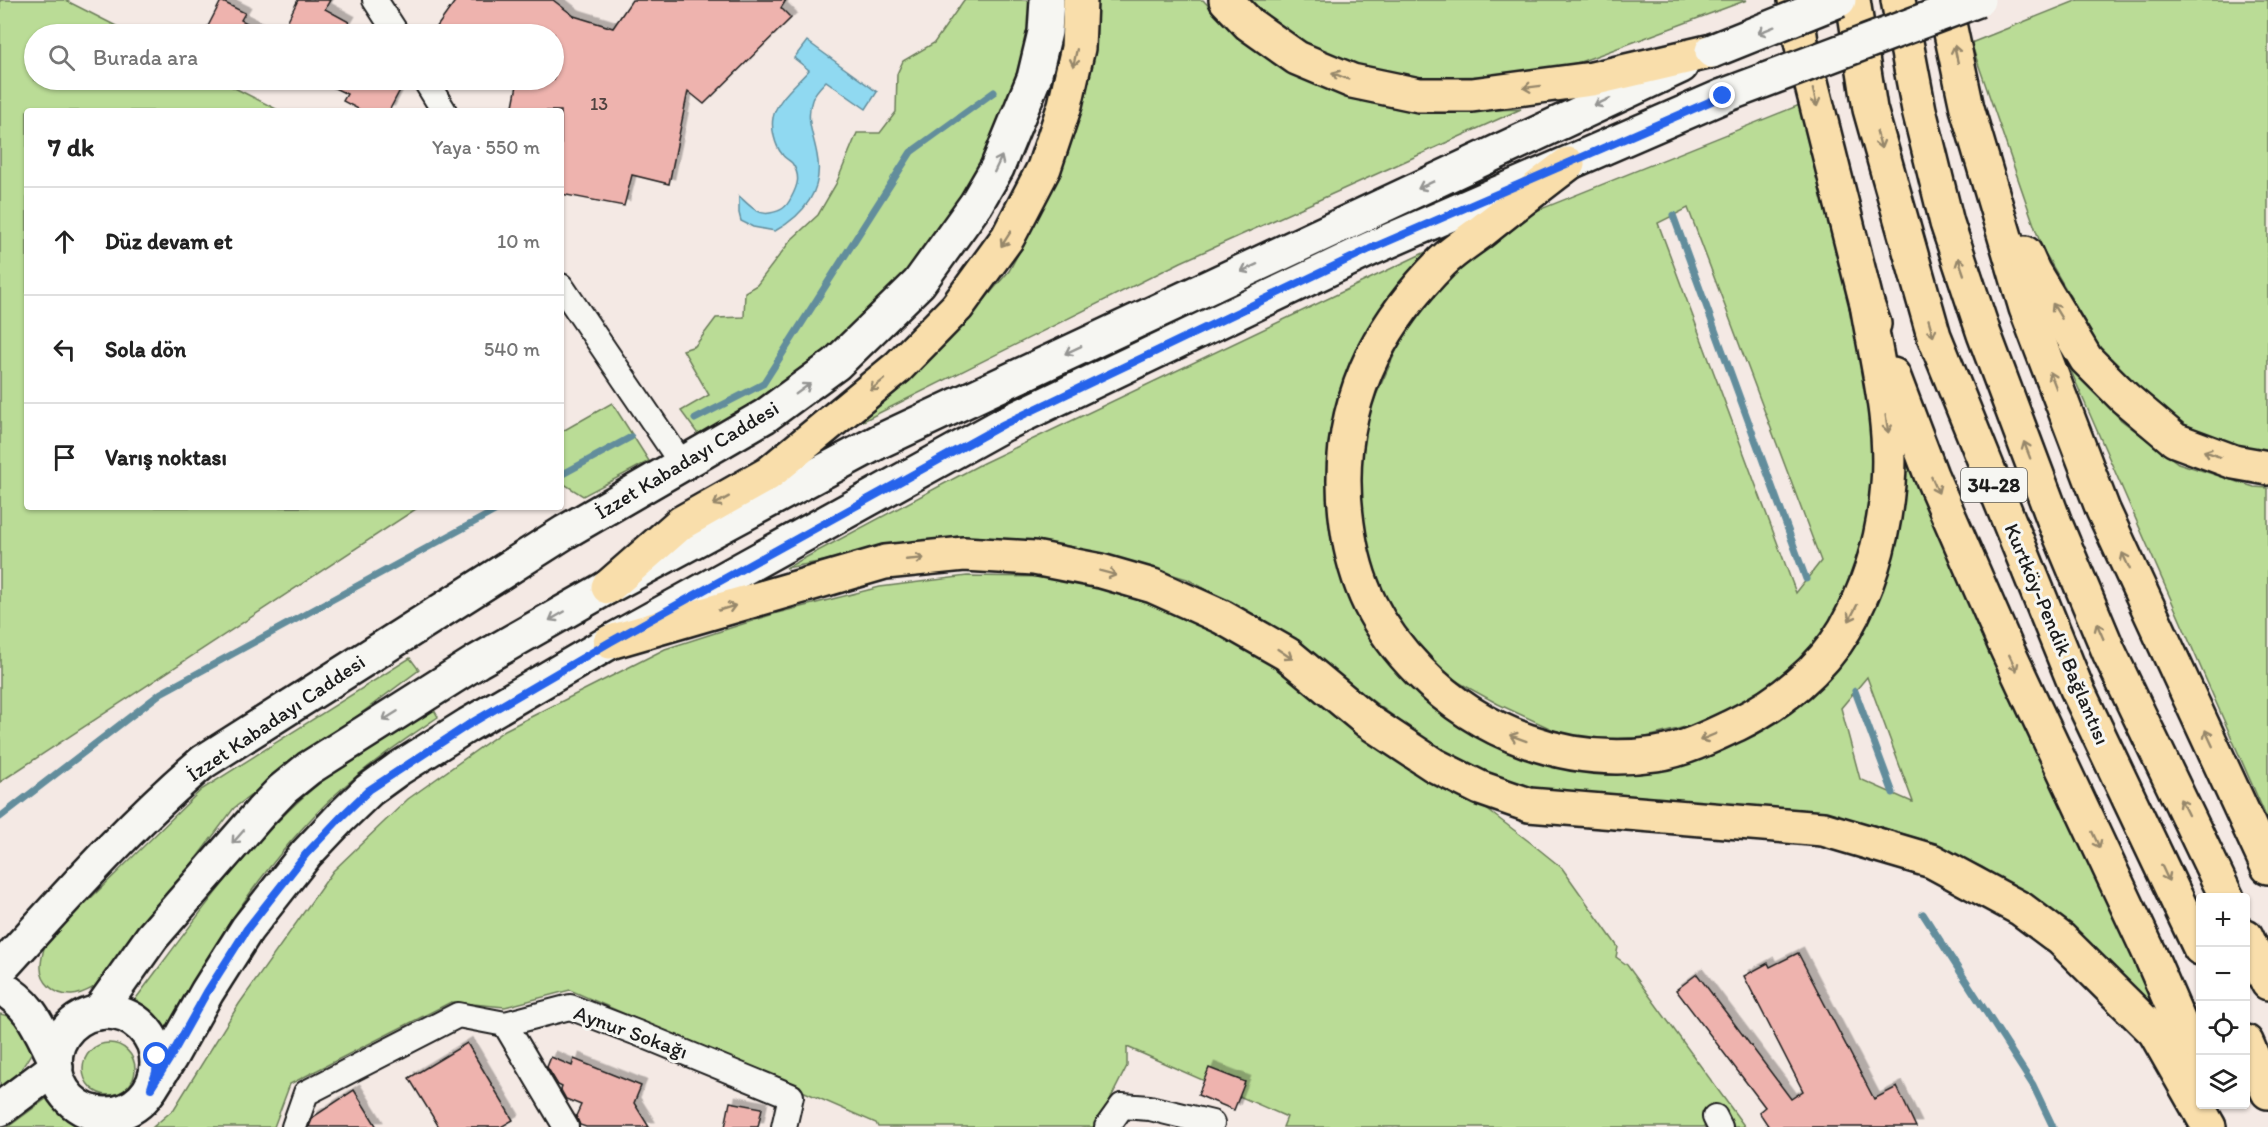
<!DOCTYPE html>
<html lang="tr">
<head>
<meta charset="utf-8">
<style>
	body { margin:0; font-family:Itim,sans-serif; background:#f2f2f2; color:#222 }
	.controls { position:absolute; right:18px; bottom:18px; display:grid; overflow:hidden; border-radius:6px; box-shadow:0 2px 4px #0004 }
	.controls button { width:54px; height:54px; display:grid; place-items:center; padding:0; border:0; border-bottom:2px solid #e0e0e0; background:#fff; color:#222; font:30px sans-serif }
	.stop { position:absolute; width:18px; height:18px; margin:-14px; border:4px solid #2563eb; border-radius:50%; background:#fff }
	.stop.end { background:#2563eb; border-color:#fff; box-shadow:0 2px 6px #0008 }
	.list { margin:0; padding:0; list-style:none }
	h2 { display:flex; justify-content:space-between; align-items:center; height:78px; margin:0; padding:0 24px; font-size:26px }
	h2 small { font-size:20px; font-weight:400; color:#767676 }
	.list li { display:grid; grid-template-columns:39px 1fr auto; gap:18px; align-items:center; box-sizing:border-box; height:108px; padding:0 24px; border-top:2px solid #e0e0e0 }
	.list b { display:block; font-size:22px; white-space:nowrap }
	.list em { font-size:20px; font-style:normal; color:#767676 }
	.icon { flex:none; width:33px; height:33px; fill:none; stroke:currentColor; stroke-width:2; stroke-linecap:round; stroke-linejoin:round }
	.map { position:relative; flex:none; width:2268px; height:1127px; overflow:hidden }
	.search { position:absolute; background:#fff; box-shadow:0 2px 4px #0004; left:24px; top:24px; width:540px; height:66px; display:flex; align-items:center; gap:15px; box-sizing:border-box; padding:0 21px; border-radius:33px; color:#767676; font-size:22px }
	.panel { position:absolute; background:#fff; box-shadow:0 2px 4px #0004; left:24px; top:108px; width:540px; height:402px; border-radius:6px }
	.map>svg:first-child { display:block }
	.green { fill:#badc96; stroke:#6b7c59; stroke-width:1.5; fill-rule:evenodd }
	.water { fill:#90d9f1; stroke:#628d9c; stroke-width:1.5 }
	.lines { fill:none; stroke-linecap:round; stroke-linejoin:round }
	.stream { stroke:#628d9c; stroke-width:7 }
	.building { fill:#eeb3ae; stroke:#1c1c1c; stroke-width:1.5; filter:url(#shadow) }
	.street-casing { stroke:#1c1c1c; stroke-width:28 }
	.secondary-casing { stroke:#1c1c1c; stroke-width:38 }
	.highway-casing { stroke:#1c1c1c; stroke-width:38 }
	.street { stroke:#f6f6f2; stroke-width:24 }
	.secondary { stroke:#f6f6f2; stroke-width:33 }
	.highway { stroke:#f9deab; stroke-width:33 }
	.secondary-bridge-casing { stroke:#1c1c1c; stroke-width:38; stroke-linecap:butt }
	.secondary-bridge { stroke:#f6f6f2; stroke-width:33 }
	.oneway { stroke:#949492 }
	.oneway2 { stroke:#96876b }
	.route { stroke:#2563eb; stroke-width:8 }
	.labels { text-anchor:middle; stroke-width:6; stroke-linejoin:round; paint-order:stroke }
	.number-label { font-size:18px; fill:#504240 }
	.shield { fill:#f6f6f2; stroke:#5d5d5c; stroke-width:1.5 }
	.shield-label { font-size:20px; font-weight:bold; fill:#1c1c1c }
	.street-label { font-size:21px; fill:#1c1c1c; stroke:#f6f6f2 }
</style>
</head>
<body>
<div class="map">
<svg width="2268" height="1127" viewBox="0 0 2268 1127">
	<defs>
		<filter id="shadow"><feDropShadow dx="5.5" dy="-5.5" stdDeviation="0" flood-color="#0004"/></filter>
	</defs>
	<rect width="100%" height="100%" fill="#f4e9e4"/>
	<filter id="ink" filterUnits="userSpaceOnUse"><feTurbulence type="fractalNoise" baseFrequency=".0167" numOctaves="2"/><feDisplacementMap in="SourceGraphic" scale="12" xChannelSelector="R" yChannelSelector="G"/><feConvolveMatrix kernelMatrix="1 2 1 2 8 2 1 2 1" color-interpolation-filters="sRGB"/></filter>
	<g filter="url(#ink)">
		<!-- green -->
		<g class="green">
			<path d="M0,0H65L132,34H34V80H219L280,111H27V507H419L0,782Z"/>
			<path d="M964,0H1046L1042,54L950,236L813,371L703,441L681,411L709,395L683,350L695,346L716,318L744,317L745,292L757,285L791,240L818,215L836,184L857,133H880L896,112L897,74L903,61L934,43Z"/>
			<path d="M1095,0H1203C1214,12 1226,25 1239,36C1295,82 1365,108 1438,111C1465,112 1494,110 1521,109L1181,262L857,424L949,341L1009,271L1049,196L1078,113Z"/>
			<path d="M1248,0H1747L1580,62L1520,76L1413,77L1368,69L1319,50L1274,23Z"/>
			<path d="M2078,0H2268V454L2253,453L2183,428L2103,353L2042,248L1971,43Z"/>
			<path d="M1802,104L1877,419L1876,517L1860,582L1813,649L1735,714L1643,738L1573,739L1498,704L1449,677L1403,628L1369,573L1353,479L1369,411L1401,340L1430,293L1509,222ZM1688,208L1821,561L1796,593L1658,223Z"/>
			<path d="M1430,250L1372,332L1342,389L1330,447L1329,518L1347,589L1390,657L1594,769H1668L1725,747L1776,722L1819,687L1861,635L1886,572L1900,441L2168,1027L2032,899L1982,867L1928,842L1882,827L1833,816L1753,806L1670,805L1542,792L1495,777L1448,756L1261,619L1187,579L1116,558L1036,542L958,536L786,568L983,463ZM1867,677L1913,802H1912L1860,779L1841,708Z"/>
			<path d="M2067,362L2121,420L2178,463L2254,487L2268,488V821Z"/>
			<path d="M612,403L649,461L583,496L564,484L561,479V432Z"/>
			<path d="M967,576L1053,577L1119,589L1204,622L1286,673L1481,805L1531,843L1562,868L1618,947L1616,957L1627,965L1745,1127H1283L1287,1117L1127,1047V1066L1096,1127H878L876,1123L570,990L505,1007L451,1002L290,1084L274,1127H153L174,1109L239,1004L333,871L408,799L505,730L665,649L777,613L880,587Z"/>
			<path d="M410,658L419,670L234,808L102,983C93,987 82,995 72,995C55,996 40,982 41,966C41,958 44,950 45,943L201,790Z"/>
			<path d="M433,708L438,717C403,741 367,765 336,794C262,864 211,947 163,1035L149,1019L131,1005C185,934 236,858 302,798C341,763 389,736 433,708Z"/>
			<path d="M0,1014C23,1018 26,1030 33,1050C24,1066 15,1080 0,1091Z"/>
			<circle cx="109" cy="1069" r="26"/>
			<path d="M54,1093C61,1110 70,1119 86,1127H8Z"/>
		</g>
		<!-- water -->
		<path class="water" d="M807,41L877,92L866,109L826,81C821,86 814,93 812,100C805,120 814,136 817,155C824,190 804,215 775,231L753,227L741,221L739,213V196C748,204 758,216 770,213C781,211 786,208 791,198C798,185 801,176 792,163C789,160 784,158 782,154C775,146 771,128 773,118C776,100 797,84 809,70L794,58Z"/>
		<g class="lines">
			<!-- stream -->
			<g class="stream">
				<path d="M1673,215L1806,579"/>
				<path d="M695,419L763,384L911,152L994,92"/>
				<path d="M561,475L631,437"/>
				<path d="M1855,691L1893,793"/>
				<path d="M0,817L161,693L502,507"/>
				<path d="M1923,914L2033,1085L2053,1127"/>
			</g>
		</g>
		<!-- building -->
		<g class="building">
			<path d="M298,0H330L325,9L349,22L342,34H281Z"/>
			<path d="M456,0H553L574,16L613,28L632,0H786L781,8L791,18L704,104L688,91L669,184L632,175L624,206L561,194V111H512L518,80H554V34H446L436,28Z"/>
			<path d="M221,1L245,13L241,20L268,34H204Z"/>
			<path d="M318,80H385L401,88L389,111H362L343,101L347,94Z"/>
			<path d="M1798,953L1874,1099L1897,1087L1916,1127H1769L1759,1112L1765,1107L1676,990L1697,974L1791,1099L1803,1091L1744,976L1768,963L1770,967Z"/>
			<path d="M467,1043L513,1120L501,1127H439L409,1078Z"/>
			<path d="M551,1057L572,1066L574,1059L641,1086L634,1103L649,1127H586L580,1125L576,1116L581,1105L566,1099L561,1090L562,1087L558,1085L547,1067Z"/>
			<path d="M1209,1068L1245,1082L1234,1110L1198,1095Z"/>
			<path d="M354,1090L377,1127H309L313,1117Z"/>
			<path d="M730,1102L762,1108L758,1127H725Z"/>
		</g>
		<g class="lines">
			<defs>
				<g id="street">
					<path d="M375,0L397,34"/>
					<path d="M425,80L444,111"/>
					<path d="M561,286L682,464"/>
					<path d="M505,1024L566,1127"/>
					<path d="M1715,1117L1720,1127"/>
					<path d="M294,1127L306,1093L458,1015L505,1024L570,1007L640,1034L791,1096L784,1127"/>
					<path d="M1107,1127L1122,1106L1150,1108L1212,1123"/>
				</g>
				<g id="secondary">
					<path d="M0,969C66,897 129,825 203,762L565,532L765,416L836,364L919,283L976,204L997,168L1034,78L1045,32L1047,0"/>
					<path d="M0,987C32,1005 39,1028 55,1059"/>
					<circle cx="106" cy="1063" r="51"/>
					<path d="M98,1013L152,937L261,812L283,789L309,768L478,661L608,587L880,441L1681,66"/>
					<path d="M151,1088L170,1058L207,992L247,929L306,854L341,817L369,790L398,769L468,725L610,642L1004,424L1370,249L1723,96"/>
					<path d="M0,1109L56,1067"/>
				</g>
				<g id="highway">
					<path d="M1226,0L1249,24L1297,58L1352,81L1419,95H1472L1592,79L1712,51"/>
					<path d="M1795,0L1801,42L1867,304L1874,324"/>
					<path d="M1853,0L1870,109L1934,336L2077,689L2200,948"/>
					<path d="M1898,0L1919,110L1947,223L1984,334L2055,523L2109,652L2227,898"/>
					<path d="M1944,0L1967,108L2026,308L2103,510L2268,867"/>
					<path d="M1568,164C1539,186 1511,208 1482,231C1469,241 1454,250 1442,262C1416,288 1390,322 1373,355C1347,408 1339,466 1347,524C1355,585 1376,627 1419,671C1480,734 1568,767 1656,754C1684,750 1712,736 1737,724C1780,703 1821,670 1845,629C1870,585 1884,535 1888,484C1893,424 1877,363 1867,304"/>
					<path d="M2025,253L2033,271L2086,359L2125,398L2175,440L2234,462L2268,468"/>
					<path d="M1893,375L1931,475L2006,647L2149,952L2200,1070"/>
					<path d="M608,587L681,523L768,474L898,367L957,307L1008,237L1044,168L1065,105L1078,48L1080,0"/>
					<path d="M610,642L885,562L964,554L1034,558L1101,571L1153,586L1222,617L1287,654L1369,722L1434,765L1480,788L1529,805L1823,829L1932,861L2021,909L2061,939L2155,1032L2209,1127"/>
					<path d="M2246,936L2268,983"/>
					<path d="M2246,1042L2268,1092"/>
				</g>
			</defs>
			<!-- street casing -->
			<use href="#street" class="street-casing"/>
			<!-- secondary casing -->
			<use href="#secondary" class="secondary-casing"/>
			<!-- highway casing -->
			<use href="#highway" class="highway-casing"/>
			<!-- street -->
			<use href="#street" class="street"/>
			<!-- secondary -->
			<use href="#secondary" class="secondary"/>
			<!-- highway -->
			<use href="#highway" class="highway"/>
			<defs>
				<g id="secondary-bridge">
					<path d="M1712,51L1839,0"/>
					<path d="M1723,96L1978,0"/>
				</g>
			</defs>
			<!-- secondary-bridge casing -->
			<use href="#secondary-bridge" class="secondary-bridge-casing"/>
			<!-- secondary-bridge -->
			<use href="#secondary-bridge" class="secondary-bridge"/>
		</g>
		<!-- one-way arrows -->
		<defs><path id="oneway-shaft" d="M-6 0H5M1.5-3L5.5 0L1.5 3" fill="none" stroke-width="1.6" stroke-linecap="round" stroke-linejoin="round" transform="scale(1.5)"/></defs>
		<g class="oneway">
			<use href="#oneway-shaft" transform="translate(1766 30) rotate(158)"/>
			<use href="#oneway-shaft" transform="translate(1602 102) rotate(155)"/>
			<use href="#oneway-shaft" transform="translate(998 164) rotate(-65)"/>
			<use href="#oneway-shaft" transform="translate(1426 185) rotate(155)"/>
			<use href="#oneway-shaft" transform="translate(1249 268) rotate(155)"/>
			<use href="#oneway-shaft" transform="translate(1073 350) rotate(155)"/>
			<use href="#oneway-shaft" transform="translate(803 389) rotate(-36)"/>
			<use href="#oneway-shaft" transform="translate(557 616) rotate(150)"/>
			<use href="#oneway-shaft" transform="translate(390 716) rotate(148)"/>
			<use href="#oneway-shaft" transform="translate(238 837) rotate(131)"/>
		</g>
		<g class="oneway2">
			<use href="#oneway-shaft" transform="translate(1956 54) rotate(-102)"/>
			<use href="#oneway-shaft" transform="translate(1075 58) rotate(102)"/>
			<use href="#oneway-shaft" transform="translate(1340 76) rotate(-157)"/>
			<use href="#oneway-shaft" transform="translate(1532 87) rotate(173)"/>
			<use href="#oneway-shaft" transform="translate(1815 98) rotate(76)"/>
			<use href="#oneway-shaft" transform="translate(1879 140) rotate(75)"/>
			<use href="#oneway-shaft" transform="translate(1006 239) rotate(123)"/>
			<use href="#oneway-shaft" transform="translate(1961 266) rotate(-109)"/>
			<use href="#oneway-shaft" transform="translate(2057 311) rotate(-121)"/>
			<use href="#oneway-shaft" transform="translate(1931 328) rotate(74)"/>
			<use href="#oneway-shaft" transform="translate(2053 380) rotate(-111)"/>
			<use href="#oneway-shaft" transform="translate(877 385) rotate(141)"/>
			<use href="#oneway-shaft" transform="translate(1887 424) rotate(81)"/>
			<use href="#oneway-shaft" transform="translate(2027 450) rotate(-111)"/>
			<use href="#oneway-shaft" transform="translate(2212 454) rotate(-159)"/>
			<use href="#oneway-shaft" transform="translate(1935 485) rotate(66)"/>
			<use href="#oneway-shaft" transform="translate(721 501) rotate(151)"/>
			<use href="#oneway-shaft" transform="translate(915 559) rotate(-5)"/>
			<use href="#oneway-shaft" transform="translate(2126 561) rotate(-115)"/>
			<use href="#oneway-shaft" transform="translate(1108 573) rotate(15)"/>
			<use href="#oneway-shaft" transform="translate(727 608) rotate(-16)"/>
			<use href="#oneway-shaft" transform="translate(1853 613) rotate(117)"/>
			<use href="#oneway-shaft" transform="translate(2100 631) rotate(-113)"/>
			<use href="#oneway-shaft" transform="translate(1285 654) rotate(34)"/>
			<use href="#oneway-shaft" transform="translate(2013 663) rotate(65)"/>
			<use href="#oneway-shaft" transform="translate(1708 737) rotate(157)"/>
			<use href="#oneway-shaft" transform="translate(1518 738) rotate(-160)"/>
			<use href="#oneway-shaft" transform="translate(2209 738) rotate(-115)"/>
			<use href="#oneway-shaft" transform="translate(2184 807) rotate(-116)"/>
			<use href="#oneway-shaft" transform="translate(2096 840) rotate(65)"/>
			<use href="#oneway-shaft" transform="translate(2165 873) rotate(65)"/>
		</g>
	</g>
	<g class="lines" filter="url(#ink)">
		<!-- route -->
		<path class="route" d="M157,1056L156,1072L151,1088L170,1058L207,992L247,929L306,854L341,817L369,790L468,725L610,642L1004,424L1370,249L1723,96"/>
	</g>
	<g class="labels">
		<!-- number labels -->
		<g class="number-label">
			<text x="599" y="110">13</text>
		</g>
		<!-- shield labels -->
		<rect class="shield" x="1961" y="468" width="66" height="34" rx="4.5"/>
		<g class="shield-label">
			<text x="1994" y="492">34-28</text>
		</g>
		<!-- street labels -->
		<g class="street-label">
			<text transform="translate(687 460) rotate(-31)" y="7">İzzet Kabadayı Caddesi</text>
			<text transform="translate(2057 634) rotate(67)" y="7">Kurtköy-Pendik Bağlantısı</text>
			<text transform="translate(276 718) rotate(-34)" y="7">İzzet Kabadayı Caddesi</text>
			<text transform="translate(631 1032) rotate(20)" y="7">Aynur Sokağı</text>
		</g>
	</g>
</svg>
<div class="controls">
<button>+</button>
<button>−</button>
<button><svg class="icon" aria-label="locate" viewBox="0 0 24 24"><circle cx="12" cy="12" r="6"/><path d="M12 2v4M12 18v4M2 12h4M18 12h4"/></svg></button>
<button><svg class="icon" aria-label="layers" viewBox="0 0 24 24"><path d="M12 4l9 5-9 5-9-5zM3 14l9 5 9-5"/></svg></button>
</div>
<div class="stop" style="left:157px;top:1056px"></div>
<div class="stop end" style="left:1723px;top:96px"></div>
<div class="search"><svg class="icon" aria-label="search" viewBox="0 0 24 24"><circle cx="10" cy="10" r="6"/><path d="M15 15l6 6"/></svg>Burada ara</div>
<section class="panel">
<h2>7 dk<small>Yaya · 550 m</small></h2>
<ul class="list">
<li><svg class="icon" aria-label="ahead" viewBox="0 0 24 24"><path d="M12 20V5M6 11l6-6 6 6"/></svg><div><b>Düz devam et</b></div><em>10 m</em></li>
<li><svg class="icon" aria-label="left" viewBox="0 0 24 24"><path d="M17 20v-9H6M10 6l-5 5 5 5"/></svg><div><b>Sola dön</b></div><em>540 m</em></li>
<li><svg class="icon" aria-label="arrive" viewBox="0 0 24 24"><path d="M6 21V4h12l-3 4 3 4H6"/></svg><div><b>Varış noktası</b></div></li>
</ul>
</section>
</div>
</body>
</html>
